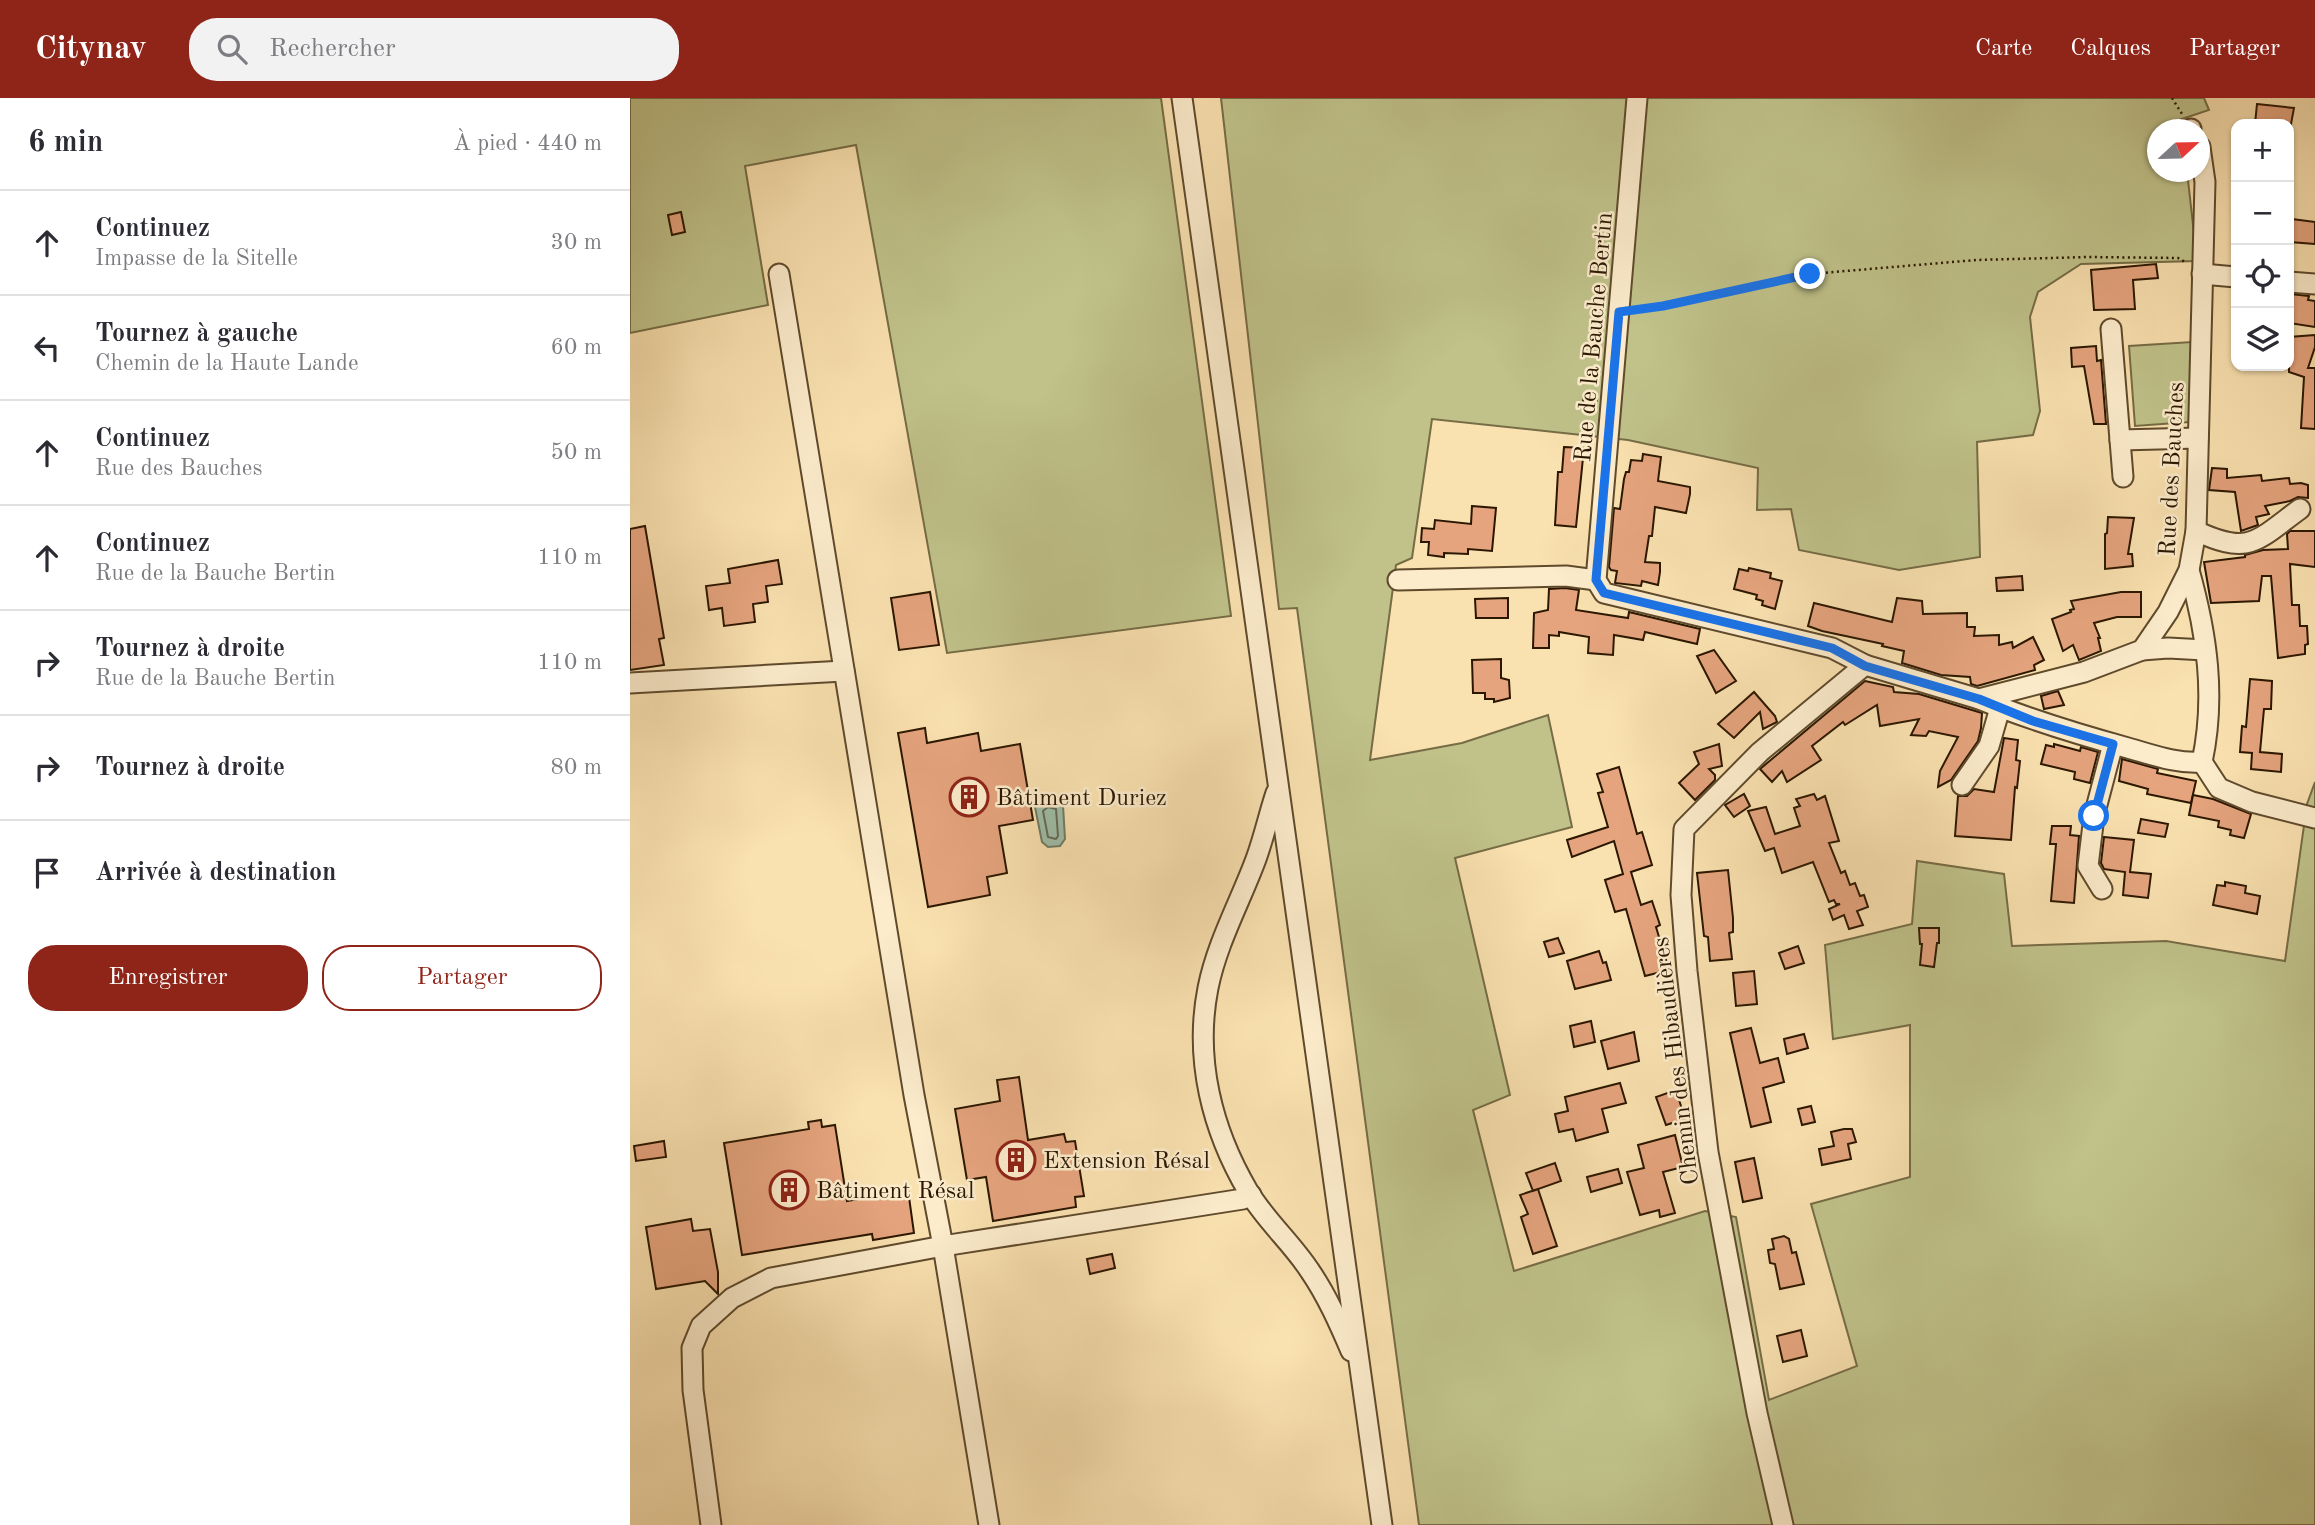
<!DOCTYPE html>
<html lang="fr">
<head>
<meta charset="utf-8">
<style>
	body { margin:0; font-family:"Old Standard TT",serif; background:#f2f2f3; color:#2b2b33 }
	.controls { position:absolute; right:21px; top:21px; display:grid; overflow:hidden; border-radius:14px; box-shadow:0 2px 5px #0004 }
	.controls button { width:63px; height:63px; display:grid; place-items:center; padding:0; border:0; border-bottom:2px solid #e1e1e2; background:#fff; color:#2b2b33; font:35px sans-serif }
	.compass { position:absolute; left:1517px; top:21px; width:63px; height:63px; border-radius:50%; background:#fff; box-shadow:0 2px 5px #0004; rotate:68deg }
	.stop { position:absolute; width:21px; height:21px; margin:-16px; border:5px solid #1a73e8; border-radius:50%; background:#fff }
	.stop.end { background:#1a73e8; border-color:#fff; box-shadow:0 2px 7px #0008 }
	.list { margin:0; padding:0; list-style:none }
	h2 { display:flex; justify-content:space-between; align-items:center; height:91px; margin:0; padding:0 28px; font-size:30px }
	h2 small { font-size:23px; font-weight:400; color:#7c7c81 }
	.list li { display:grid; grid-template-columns:46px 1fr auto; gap:21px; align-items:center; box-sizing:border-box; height:105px; padding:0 28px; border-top:2px solid #e1e1e2 }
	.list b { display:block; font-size:26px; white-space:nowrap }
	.list p { margin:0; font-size:23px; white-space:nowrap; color:#7c7c81 }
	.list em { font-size:23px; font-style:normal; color:#7c7c81 }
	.actions { display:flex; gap:14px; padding:21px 28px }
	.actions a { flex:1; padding:16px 0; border:2px solid #8f2418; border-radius:28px; text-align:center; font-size:24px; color:#8f2418 }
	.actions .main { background:#8f2418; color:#fff }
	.icon { flex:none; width:38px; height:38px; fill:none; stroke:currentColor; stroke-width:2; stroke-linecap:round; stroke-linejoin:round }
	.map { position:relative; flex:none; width:1685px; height:1427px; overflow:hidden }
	header { display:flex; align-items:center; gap:42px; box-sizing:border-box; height:98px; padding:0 35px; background:#8f2418; color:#fff }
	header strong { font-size:33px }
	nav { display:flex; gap:38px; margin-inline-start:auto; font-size:24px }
	.search { width:490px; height:63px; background:#f2f2f3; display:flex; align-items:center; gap:18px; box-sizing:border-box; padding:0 24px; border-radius:28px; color:#7c7c81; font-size:26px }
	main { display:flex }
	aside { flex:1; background:#fff }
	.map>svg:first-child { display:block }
	.green { fill:#c0c28a; stroke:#766c45; stroke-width:2 }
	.water { fill:#9ebea9; stroke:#707b65; stroke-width:2 }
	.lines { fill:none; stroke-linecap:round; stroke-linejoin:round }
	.shore { stroke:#646a54; stroke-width:2 }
	.building { fill:#e5a47e; stroke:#2b1700; stroke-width:2 }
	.minor-casing { stroke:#5f4a2c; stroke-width:23 }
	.path { stroke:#2b1700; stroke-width:2.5; stroke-dasharray:2 3.5; stroke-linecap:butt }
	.minor { stroke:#fceccc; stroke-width:19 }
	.route { stroke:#1a73e8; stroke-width:9 }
	.labels { text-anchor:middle; stroke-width:5; stroke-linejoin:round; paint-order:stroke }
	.street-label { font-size:24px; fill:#2b1700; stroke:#fceccc }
	.poi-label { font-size:24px; fill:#2b1700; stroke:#fceccc; text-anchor:start }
</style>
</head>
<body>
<header>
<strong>Citynav</strong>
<div class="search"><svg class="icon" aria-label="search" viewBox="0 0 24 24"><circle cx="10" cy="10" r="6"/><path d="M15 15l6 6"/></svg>Rechercher</div>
<nav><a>Carte</a><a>Calques</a><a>Partager</a></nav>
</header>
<main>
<aside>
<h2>6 min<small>À pied · 440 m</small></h2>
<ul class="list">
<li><svg class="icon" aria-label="ahead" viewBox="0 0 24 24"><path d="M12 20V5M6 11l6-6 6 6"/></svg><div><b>Continuez</b><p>Impasse de la Sitelle</p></div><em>30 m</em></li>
<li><svg class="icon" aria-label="left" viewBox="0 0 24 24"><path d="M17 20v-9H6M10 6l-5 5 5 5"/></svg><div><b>Tournez à gauche</b><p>Chemin de la Haute Lande</p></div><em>60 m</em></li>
<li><svg class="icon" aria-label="ahead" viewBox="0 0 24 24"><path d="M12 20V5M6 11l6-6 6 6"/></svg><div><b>Continuez</b><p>Rue des Bauches</p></div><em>50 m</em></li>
<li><svg class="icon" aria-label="ahead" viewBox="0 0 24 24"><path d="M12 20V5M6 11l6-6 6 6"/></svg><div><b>Continuez</b><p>Rue de la Bauche Bertin</p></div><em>110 m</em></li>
<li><svg class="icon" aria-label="right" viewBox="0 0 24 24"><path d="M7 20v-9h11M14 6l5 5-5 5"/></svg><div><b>Tournez à droite</b><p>Rue de la Bauche Bertin</p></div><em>110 m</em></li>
<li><svg class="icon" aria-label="right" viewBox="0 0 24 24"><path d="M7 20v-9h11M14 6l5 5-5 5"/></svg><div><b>Tournez à droite</b></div><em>80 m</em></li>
<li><svg class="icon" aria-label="arrive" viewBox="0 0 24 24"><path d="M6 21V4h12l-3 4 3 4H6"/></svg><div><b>Arrivée à destination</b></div></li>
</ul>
<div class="actions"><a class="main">Enregistrer</a><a>Partager</a></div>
</aside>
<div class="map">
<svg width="1685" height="1427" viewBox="0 0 1685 1427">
	<rect width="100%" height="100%" fill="#fae1b0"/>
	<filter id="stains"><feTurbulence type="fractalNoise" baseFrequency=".00286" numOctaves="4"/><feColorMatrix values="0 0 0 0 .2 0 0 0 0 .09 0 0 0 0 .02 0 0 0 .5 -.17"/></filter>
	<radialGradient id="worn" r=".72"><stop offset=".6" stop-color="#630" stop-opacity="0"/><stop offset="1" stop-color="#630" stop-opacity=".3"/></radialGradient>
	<!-- green -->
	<g class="green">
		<path d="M0,0H531L601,518L317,555L226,47L115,68L138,207L0,235Z"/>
		<path d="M591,0H1574L1579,12L1540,25L1542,31L1528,32V74H1555L1558,82L1567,163L1451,166L1408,194L1400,219L1410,313L1403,337L1347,344L1350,459L1269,472L1169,452L1161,411L1127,412L1128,370L998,342L802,321L782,460L766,467L740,662L832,645L918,617L942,729L825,760L880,997L843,1012L884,1173L1075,1113L1106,1119L1139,1302L1227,1268L1181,1106L1280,1079V927L1203,941L1195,847L1282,826L1287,763L1374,776L1382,848L1536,843L1655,863L1677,706L1685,684V1427H789L667,510L649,511Z"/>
		<path d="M1562,244L1559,324L1505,328L1499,248Z"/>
	</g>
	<!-- water -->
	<path class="water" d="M415,702H425L433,707L435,741L430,748L418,749L412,744L405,709Z"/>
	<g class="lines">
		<!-- shore -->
		<path class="shore" d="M418,709L426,711L428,738L426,741L418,739L413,713Z"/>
	</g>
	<!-- building -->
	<g class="building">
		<path d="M1627,6L1664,10L1661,26H1625Z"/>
		<path d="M51,114L55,134L42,137L38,117Z"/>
		<path d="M1662,121L1685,124V146L1660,144Z"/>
		<path d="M1526,166L1528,180L1503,182L1505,211L1464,212L1461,172Z"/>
		<path d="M1660,196L1679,198L1678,202L1685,203V229L1659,225Z"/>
		<path d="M1685,237V249L1678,270H1685V331L1671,330L1674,279L1659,274V239Z"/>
		<path d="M1466,248L1467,263L1471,262L1476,326H1464L1454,268L1442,269L1441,250Z"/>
		<path d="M954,297L967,298L966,311H952Z"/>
		<path d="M934,349L954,350L946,429L925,427L928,374H932Z"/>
		<path d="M1013,356L1031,359L1028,383L1060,389V396L1056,415L1025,409L1022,438H1019L1015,464L1030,465V474L1028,487L1012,483L1011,488L985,485L987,473L981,472L979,469L984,410L990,411L994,381L996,374H999L1001,362L1012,363Z"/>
		<path d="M1582,370L1597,371V380L1631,377L1632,383L1659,380L1660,386L1671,385L1678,387V400L1668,399L1660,403L1635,408L1639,416L1626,419L1628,427L1611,433L1605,394L1579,392Z"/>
		<path d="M842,408L866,410L862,453L838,451V456L814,455V459L798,457L799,444H791L792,430L804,431L805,422L841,426Z"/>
		<path d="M1478,419L1504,420L1498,456H1502L1503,468L1475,471V436L1477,435Z"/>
		<path d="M15,428L34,540L29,541L34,567L0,572V431Z"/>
		<path d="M1660,433H1685V469L1660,466L1662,507H1669L1670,528H1677L1678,546L1675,547V556L1648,560L1641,478H1632L1629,503L1581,505L1574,464L1615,459V457L1633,452L1658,451L1657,436Z"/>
		<path d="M148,462L152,486L136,488L138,504L123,506L125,524L94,528L92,510L79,512L76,488L100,485L98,471Z"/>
		<path d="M1119,470L1141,475L1140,480L1152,483L1145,511L1132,507L1133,503L1126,501L1127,497L1104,491L1109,471L1118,473Z"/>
		<path d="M1392,478L1393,492L1367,493L1366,480Z"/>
		<path d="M935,490L949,492L946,512L998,520L999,514L1070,531L1067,546L1015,534L1013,542L984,537L983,557L958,555L959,539L929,534V538L919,537V550H903L904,515L918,512L919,491Z"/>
		<path d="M300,494L309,547L269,552L261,500Z"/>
		<path d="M1491,494H1511V519H1487L1464,525L1470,540H1468L1471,553L1449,562L1443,547L1433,553L1422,521L1441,514L1440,512L1444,511L1441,503Z"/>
		<path d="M878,500V520H846L845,501Z"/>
		<path d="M1267,500L1292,503L1293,516L1337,515V529H1345L1344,538L1369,537V547L1382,544L1383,550L1403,539L1414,562L1404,567L1405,572L1347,588L1341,586L1340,579L1311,577L1272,565L1274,553L1252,548L1253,546L1192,533L1178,528L1184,505L1262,524Z"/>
		<path d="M1084,552L1106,583L1086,595L1067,558Z"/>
		<path d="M871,561V580L879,582L880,600L864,604V601H855V595H843L842,562Z"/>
		<path d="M1620,581L1642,583L1641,611H1634L1630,654L1652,656L1651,674L1621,671L1622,655L1610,654L1612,628L1616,629Z"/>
		<path d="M1235,583L1263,589L1264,594L1289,596L1352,615L1351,630L1348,643L1321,682L1308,689L1310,673L1328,639L1299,633L1296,638L1281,637L1289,621L1250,628L1247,607L1215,627L1213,624L1182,648L1191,662L1157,684L1152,673L1142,684L1130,671Z"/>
		<path d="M1428,593L1434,607L1414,611L1411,598Z"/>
		<path d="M1124,594L1145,618L1147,624L1133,631L1130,614L1104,640L1088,626Z"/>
		<path d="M295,630L297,645L348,635L351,653L390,646L403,722L369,728L377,775L357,779L360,797L298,809L268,635Z"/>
		<path d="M1374,640L1388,642L1386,662L1390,663L1387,690L1385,689L1381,742L1325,738L1328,698H1337L1344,691L1364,694Z"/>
		<path d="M1089,646L1092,668L1079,671L1085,677V682L1065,702L1049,685L1069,666L1064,654Z"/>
		<path d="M1424,646L1450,653L1451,649L1468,654L1460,685L1444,681L1445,674L1411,666L1416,647L1424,649Z"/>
		<path d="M1492,661L1528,671L1527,675L1566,683L1561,705L1517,696L1518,691L1489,683Z"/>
		<path d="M989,669L1007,736L1012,734L1022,767L1001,774L1011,807L1022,803L1030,827L1026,829L1039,872L1015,878L996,811L985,814L975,782L993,776L984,743L942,759L937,742L978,729L968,695L973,694L967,676Z"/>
		<path d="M1114,696L1120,708L1104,719L1095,707Z"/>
		<path d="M1184,696L1187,702L1195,698L1209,743L1199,745L1211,775L1215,773L1220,787L1225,785L1230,798L1234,797L1238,809L1227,813L1233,827L1219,831L1214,817L1203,822L1199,811L1210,806H1206L1204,802L1199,804L1183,764L1152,775L1144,750L1135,753L1118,713L1136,709L1145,736L1170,728L1164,710L1170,708L1166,701Z"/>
		<path d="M1563,697L1583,701L1621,716L1614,740L1600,737L1601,732L1588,729L1589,723L1559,717Z"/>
		<path d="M1511,721L1538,726L1535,739L1508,735Z"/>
		<path d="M1422,728H1441L1440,737L1449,738L1444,805L1421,803L1426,746H1420Z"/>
		<path d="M1474,739L1504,742L1500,774L1521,776L1518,800L1493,797L1495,774L1474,771L1471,765Z"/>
		<path d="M1098,772L1103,820V834L1099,835L1102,861L1080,863L1078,839L1074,838L1067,775Z"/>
		<path d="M1595,784L1616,788L1615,795L1630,798L1627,816L1583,807L1587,787L1595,788Z"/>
		<path d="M1289,830H1309V845H1307L1304,869L1290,867L1292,846H1290Z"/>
		<path d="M928,840L934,855L919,859L914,844Z"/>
		<path d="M1168,848L1174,865L1155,871L1149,855Z"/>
		<path d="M969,853L973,865L976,864L981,882L945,891L937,863Z"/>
		<path d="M1124,873L1127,906L1106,908L1103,875Z"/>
		<path d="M961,923L965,944L944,949L940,928Z"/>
		<path d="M1121,930L1130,965L1148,960L1154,984L1133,990L1141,1024L1121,1029L1100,935Z"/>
		<path d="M1004,934L1009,963L978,971L971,943Z"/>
		<path d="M1174,936L1178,950L1157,956L1154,941Z"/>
		<path d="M389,979L398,1042L434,1036L436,1044L445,1043L454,1098L445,1099L446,1109L363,1123L356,1079L337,1082L325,1011L370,1003L367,982Z"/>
		<path d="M990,985L996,1005L972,1011L978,1034L946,1043L943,1031L929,1034L925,1016L938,1013L935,999Z"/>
		<path d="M1046,992L1055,1021L1036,1027L1026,999Z"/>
		<path d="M1181,1008L1185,1024L1172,1027L1168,1011Z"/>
		<path d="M191,1022L192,1029L205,1027L217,1103L278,1092L284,1135L243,1142L242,1136L112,1157L94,1045L179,1031L178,1024Z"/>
		<path d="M1214,1031H1222L1226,1044L1218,1046L1221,1061L1192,1067L1189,1051L1204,1048L1201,1034Z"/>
		<path d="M1045,1037L1053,1069L1033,1074L1045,1115L1030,1119L1029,1112L1010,1117L997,1074L1014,1070L1008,1047Z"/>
		<path d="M34,1043L36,1059L6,1063L4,1048Z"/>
		<path d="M1124,1060L1132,1100L1113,1104L1105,1064Z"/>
		<path d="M925,1065L931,1083L908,1091L927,1148L903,1156L891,1119L898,1116L890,1097L908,1091L903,1093L896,1075Z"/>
		<path d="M988,1071L992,1085L961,1094L957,1079Z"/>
		<path d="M61,1121L63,1133L80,1131L88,1174V1196L75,1183L26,1191L16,1129Z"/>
		<path d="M1154,1138L1159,1141L1162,1155L1166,1154L1174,1186L1150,1191L1145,1166L1140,1165L1138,1152L1144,1151L1142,1141Z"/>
		<path d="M482,1156L485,1170L460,1176L457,1161Z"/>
		<path d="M1171,1232L1177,1258L1153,1264L1147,1238Z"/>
	</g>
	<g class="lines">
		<defs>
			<g id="minor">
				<path d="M552,0L752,1427"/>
				<path d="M1007,0L966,482L974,495L1202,550L1235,567L1349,601L1454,574L1512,552L1538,514L1559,472L1566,433L1575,84L1570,49"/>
				<path d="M1561,31V32"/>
				<path d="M149,176L284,997L313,1148L359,1427"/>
				<path d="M1572,176L1606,179"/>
				<path d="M1659,184L1685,186"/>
				<path d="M1481,231L1493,379"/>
				<path d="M1490,342L1568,340"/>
				<path d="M1566,433C1620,458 1626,443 1670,411"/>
				<path d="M1559,472C1577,536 1586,599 1572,664"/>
				<path d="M768,482L936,478L966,482"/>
				<path d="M1512,552L1538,550L1575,552"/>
				<path d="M0,585L214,573"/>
				<path d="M1349,601C1398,621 1447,636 1498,650C1523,657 1547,666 1572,664"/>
				<path d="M1572,664L1589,690L1622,704L1685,720"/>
				<path d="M1332,687L1359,648L1370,610"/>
				<path d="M646,695C639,716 634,739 626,761C610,804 587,845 578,890C564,961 582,1032 618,1093C635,1122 662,1145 680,1173C697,1198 709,1225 721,1253"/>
				<path d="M1472,791L1458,768L1464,718L1483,646"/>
				<path d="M81,1427L63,1292L62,1250L71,1228L102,1200L141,1180L313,1148L613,1101L621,1097"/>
				<path d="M1153,1427L1127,1315L1078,1054L1057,873L1051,797L1054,731L1130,654L1235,567"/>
			</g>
		</defs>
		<!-- minor casing -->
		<use href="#minor" class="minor-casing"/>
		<!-- path -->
		<g class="path">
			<path d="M1542,0L1552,16"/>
			<path d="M1007,211L1180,176L1346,162L1458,159L1548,160L1555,164"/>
		</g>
		<!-- minor -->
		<use href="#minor" class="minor"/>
	</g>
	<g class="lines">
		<!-- route -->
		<path class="route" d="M1180,176L1033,208L989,214L966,482L974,495L1202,550L1235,568L1349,601L1403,623L1483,646L1464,718"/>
	</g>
	<!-- icons -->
	<defs>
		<symbol id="building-ring" viewBox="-11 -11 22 22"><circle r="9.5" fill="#fceccc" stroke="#8f2418" stroke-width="1.5"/><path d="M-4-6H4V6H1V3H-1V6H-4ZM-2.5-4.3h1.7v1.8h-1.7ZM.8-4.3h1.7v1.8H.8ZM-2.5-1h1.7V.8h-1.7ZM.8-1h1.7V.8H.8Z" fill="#8f2418"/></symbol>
	</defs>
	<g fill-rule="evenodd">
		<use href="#building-ring" x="317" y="677" width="44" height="44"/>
		<use href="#building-ring" x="364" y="1040" width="44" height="44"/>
		<use href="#building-ring" x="137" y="1070" width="44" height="44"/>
	</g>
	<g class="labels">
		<!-- street labels -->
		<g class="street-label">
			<text transform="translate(963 239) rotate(-85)" y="8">Rue de la Bauche Bertin</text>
			<text transform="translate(1541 371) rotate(-87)" y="8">Rue des Bauches</text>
			<text transform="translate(1045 963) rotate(-97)" y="8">Chemin des Hibaudières</text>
		</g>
		<!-- poi labels -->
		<g class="poi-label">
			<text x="366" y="707">Bâtiment Duriez</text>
			<text x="413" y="1070">Extension Résal</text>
			<text x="186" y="1100">Bâtiment Résal</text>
		</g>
	</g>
	<rect width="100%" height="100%" filter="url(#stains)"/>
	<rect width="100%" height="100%" fill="url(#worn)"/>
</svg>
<div class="controls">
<button>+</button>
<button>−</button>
<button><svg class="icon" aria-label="locate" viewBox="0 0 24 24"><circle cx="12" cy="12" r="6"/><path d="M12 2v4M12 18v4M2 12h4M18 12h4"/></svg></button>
<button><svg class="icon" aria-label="layers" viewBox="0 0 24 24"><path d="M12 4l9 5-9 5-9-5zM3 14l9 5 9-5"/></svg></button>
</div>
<svg class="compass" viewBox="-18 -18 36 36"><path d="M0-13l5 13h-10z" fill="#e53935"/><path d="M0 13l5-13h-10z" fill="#7c7c81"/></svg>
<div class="stop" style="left:1464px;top:718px"></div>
<div class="stop end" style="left:1180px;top:176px"></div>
</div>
</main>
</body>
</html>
